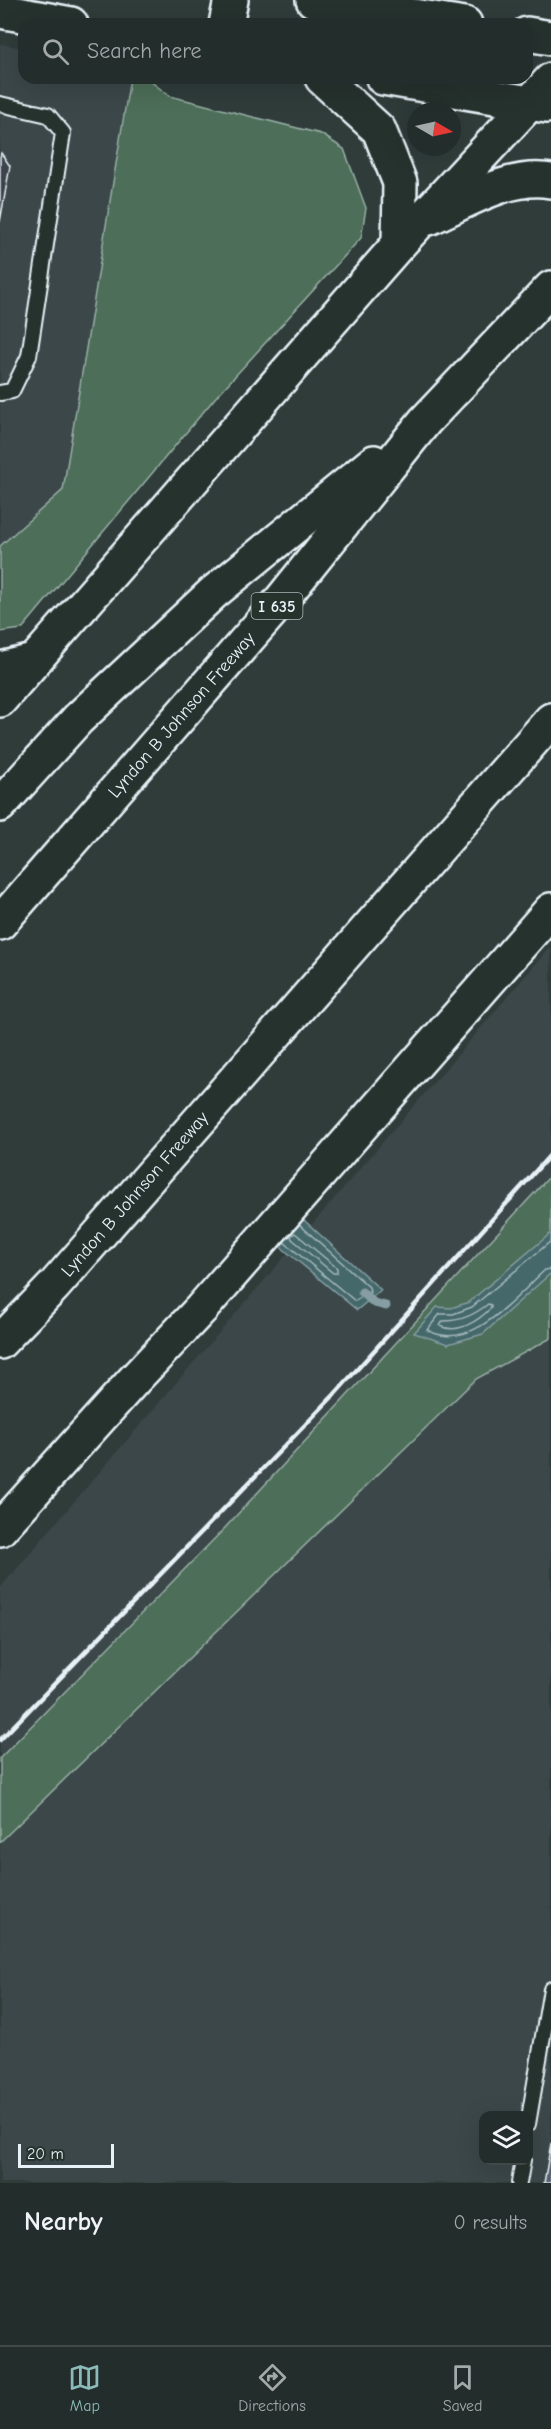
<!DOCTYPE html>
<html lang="en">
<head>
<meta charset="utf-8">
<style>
	body { margin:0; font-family:"Comic Neue",sans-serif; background:#2b3534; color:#f1f3f6 }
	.controls { position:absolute; right:18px; bottom:18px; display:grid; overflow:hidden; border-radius:12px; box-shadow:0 6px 24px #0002 }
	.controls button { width:54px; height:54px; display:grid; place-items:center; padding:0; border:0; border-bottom:2px solid #404948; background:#232d2c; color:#f1f3f6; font:30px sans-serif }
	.compass { position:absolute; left:407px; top:102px; width:54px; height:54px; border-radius:50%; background:#232d2c; box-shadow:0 6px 24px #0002; rotate:99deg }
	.scale { position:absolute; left:18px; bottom:15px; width:96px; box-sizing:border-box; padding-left:6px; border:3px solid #e8f1f8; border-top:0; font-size:16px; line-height:21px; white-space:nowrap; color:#e8f1f8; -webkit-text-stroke:4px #26332d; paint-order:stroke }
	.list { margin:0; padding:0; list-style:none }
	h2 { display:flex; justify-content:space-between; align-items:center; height:78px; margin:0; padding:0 24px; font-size:26px }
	h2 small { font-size:20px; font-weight:400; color:#a3a8a9 }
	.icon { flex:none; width:33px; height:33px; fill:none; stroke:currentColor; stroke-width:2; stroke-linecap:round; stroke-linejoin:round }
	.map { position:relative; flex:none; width:551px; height:2183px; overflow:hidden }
	.search { position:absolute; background:#232d2c; box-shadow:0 6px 24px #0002; left:18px; right:18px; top:18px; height:66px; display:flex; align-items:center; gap:15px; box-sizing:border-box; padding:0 21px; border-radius:18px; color:#a3a8a9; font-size:22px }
	.sheet { height:162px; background:#232d2c }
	nav { display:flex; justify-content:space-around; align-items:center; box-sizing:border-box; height:84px; border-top:2px solid #404948; background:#232d2c; font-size:16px; color:#a3a8a9 }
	nav a { display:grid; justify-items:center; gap:3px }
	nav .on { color:#8bbbb9 }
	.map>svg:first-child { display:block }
	.built { fill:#3a4649; fill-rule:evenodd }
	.green { fill:#4d6e58; stroke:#9ab0a8; stroke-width:1.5 }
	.water { fill:#44676a; stroke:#869ea3; stroke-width:1.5 }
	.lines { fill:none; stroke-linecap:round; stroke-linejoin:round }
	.shore { stroke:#a6babf; stroke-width:1.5 }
	.stream { stroke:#869ea3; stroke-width:9 }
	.lane-casing { stroke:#e8f1f8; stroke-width:18 }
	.street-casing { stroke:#e8f1f8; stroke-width:32 }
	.secondary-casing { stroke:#e8f1f8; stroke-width:38 }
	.highway-casing { stroke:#e8f1f8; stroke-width:38 }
	.lane { stroke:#26332d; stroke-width:14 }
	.street { stroke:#26332d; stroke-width:27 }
	.secondary { stroke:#26332d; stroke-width:33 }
	.highway { stroke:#26332d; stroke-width:33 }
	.rail { stroke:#e8f1f8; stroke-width:4.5 }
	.shaded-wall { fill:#3c424c; stroke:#e8f1f8; stroke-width:1.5 }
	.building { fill:#555f6c; stroke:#e8f1f8; stroke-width:1.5 }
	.labels { text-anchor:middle; stroke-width:5; stroke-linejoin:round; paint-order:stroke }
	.shield { fill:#26332d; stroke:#aeb8bb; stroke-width:1.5 }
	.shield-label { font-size:16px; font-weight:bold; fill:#e8f1f8 }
	.street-label { font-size:18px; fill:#e8f1f8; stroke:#26332d }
</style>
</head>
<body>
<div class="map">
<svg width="551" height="2183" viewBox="0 0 551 2183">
	<rect width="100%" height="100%" fill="#2f3c3a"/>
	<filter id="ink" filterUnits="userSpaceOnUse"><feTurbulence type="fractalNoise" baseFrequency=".0167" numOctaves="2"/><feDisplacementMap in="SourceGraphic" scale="12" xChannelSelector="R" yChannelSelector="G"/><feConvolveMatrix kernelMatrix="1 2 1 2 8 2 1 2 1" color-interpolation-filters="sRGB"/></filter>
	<g filter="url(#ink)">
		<!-- built -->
		<g class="built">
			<path d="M0,44L24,48V78H130L63,491L0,546Z"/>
			<path d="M551,946V2183H0V1588ZM484,2116H528V2160H484Z"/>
		</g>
		<!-- green -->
		<g class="green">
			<path d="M130,78H146L170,96L321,134L344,149L366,208L361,238L215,398L22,629L0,632V546L63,490Z"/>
			<path d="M551,1175V1338L476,1379L0,1842V1758L223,1530Z"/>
		</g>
		<!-- water -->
		<g class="water">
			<path d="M295,1212L381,1290L357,1310L270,1238Z"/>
			<path d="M551,1233V1273L483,1334L448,1344L414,1333L437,1307L451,1308L469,1302Z"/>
		</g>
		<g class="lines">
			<!-- shore -->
			<g class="shore">
				<path d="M295,1233L337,1268V1273H333L292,1239L291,1236Z"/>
				<path d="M551,1241L472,1307L453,1314H440L427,1330C471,1354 515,1297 545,1270L551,1269"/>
				<path d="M284,1242L355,1301L370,1292L369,1287L299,1224"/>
				<path d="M488,1304L491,1305V1308C479,1320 458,1335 440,1326L443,1321C461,1321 474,1315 488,1304Z"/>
			</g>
			<!-- stream -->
			<path class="stream" d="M362,1292L374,1303L386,1306"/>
			<defs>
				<g id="lane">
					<path d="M0,104L48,115L63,133L29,356L12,391L0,393"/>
					<path d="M528,2124L551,1989"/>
					<path d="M519,2183L523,2160"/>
				</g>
				<path id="street" d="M0,666L41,656"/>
				<g id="secondary">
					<path d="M313,0L465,24"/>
					<path d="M0,11L71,24"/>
					<path d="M226,24L231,0"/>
					<path d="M527,34L551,38"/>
					<path d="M322,78L379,130L400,183L399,244"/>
					<path d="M383,78L547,106"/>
					<path d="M429,218C465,202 511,173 551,181"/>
					<path d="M0,700L399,244L551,80"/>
					<path d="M0,1529L134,1380L201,1309L551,910"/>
				</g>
				<g id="highway">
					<path d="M0,805L78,719L213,593L374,462"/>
					<path id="s1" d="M0,923L278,604L425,421L551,288"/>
					<path id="s2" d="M0,1342L54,1286L551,720"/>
				</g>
			</defs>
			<!-- lane casing -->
			<use href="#lane" class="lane-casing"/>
			<!-- street casing -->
			<use href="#street" class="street-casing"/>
			<!-- secondary casing -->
			<use href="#secondary" class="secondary-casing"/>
			<!-- highway casing -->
			<use href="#highway" class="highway-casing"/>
			<!-- lane -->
			<use href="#lane" class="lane"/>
			<!-- street -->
			<use href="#street" class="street"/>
			<!-- secondary -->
			<use href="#secondary" class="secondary"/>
			<!-- highway -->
			<use href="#highway" class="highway"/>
			<!-- rail -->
			<path class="rail" d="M0,1740L334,1395L551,1154"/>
		</g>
		<!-- shaded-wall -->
		<path class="shaded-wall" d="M1,153L10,166L0,222V157Z"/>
		<!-- building -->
		<path class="building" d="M551,2143V2183H544Z"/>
	</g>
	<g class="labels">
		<!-- shield labels -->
		<rect class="shield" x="251.5" y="593" width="51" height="26" rx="4.5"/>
		<g class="shield-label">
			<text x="277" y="612">I 635</text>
		</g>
		<!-- street labels -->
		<g class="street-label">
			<text dy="6" stroke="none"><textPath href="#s1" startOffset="276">Lyndon B Johnson Freeway</textPath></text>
			<text dy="6" stroke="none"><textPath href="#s2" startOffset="200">Lyndon B Johnson Freeway</textPath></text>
		</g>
	</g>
</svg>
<div class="controls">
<button><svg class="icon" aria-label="layers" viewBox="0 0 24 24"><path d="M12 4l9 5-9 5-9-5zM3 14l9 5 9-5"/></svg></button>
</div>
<svg class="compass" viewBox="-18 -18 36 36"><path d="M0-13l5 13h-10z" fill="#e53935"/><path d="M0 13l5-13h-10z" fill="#a3a8a9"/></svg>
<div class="scale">20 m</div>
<div class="search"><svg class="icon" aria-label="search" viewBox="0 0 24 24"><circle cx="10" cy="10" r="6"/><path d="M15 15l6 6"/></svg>Search here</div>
</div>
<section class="sheet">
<h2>Nearby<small>0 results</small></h2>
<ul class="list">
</ul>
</section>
<nav>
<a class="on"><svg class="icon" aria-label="map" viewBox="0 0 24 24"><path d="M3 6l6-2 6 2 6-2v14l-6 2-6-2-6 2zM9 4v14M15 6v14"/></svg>Map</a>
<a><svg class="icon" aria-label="directions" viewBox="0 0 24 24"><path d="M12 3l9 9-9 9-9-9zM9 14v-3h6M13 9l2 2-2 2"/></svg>Directions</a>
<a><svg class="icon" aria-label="saved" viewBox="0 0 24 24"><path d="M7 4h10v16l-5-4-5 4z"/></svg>Saved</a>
</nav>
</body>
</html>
